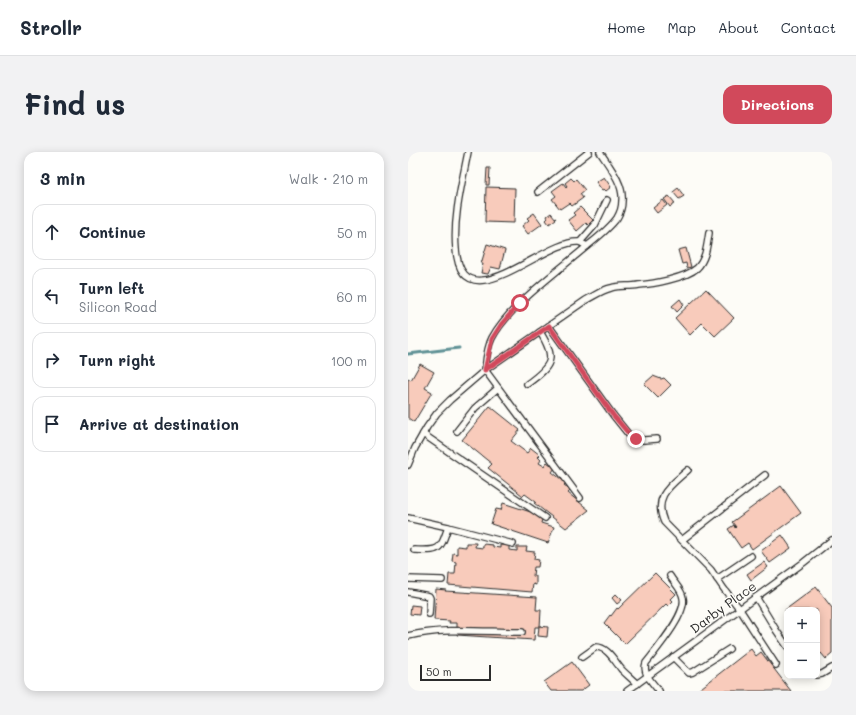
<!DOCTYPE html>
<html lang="en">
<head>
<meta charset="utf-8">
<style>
	body { margin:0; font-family:Mali,sans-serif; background:#f2f2f3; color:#1f2937 }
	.controls { position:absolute; right:12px; bottom:12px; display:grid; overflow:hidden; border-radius:8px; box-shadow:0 2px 10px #0003 }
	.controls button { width:36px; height:36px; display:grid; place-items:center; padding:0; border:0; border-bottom:1px solid #e0e1e3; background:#fff; color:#1f2937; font:20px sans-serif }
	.scale { position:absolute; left:12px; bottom:10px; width:71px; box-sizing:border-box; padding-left:4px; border:2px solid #2b2b2b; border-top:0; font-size:11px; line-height:14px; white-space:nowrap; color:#2b2b2b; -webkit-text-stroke:3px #fdfcf7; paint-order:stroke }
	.stop { position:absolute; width:12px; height:12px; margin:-9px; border:3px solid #d1495b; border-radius:50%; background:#fff }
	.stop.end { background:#d1495b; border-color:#fff; box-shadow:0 1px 4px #0008 }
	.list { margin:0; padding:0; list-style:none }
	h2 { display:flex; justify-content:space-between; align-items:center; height:52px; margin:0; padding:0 16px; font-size:17px }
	h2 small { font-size:13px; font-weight:400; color:#747a83 }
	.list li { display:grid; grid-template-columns:26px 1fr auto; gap:12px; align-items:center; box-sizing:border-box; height:56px; margin:0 8px 8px; padding:0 8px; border:1px solid #e0e1e3; border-radius:12px }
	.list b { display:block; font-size:15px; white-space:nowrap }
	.list p { margin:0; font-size:13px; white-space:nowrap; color:#747a83 }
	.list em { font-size:13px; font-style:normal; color:#747a83 }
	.icon { flex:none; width:22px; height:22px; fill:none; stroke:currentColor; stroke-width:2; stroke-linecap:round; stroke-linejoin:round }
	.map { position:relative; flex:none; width:424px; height:539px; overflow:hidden; border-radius:12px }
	header { display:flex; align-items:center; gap:24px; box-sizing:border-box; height:56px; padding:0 20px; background:#fff; border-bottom:1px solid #e0e1e3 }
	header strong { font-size:19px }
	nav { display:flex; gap:22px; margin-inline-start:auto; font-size:14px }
	.intro { display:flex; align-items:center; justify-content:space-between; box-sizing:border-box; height:96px; padding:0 24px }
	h1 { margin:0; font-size:28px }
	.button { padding:10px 18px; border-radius:12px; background:#d1495b; color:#fff; font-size:14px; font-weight:700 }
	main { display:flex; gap:24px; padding:0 24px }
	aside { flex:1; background:#fff; border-radius:12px; box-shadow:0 2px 10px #0003 }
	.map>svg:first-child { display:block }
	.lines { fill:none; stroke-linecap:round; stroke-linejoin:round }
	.stream { stroke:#619296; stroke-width:3 }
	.building { fill:#f8cbbb; stroke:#2b2b2b }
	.service-casing { stroke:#2b2b2b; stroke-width:8 }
	.service { stroke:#fdfcf7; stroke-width:5.5 }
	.route { stroke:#d1495b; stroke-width:5 }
	.labels { text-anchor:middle; stroke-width:3; stroke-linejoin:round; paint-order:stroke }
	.street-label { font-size:13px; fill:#2b2b2b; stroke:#fdfcf7 }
</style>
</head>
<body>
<header>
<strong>Strollr</strong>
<nav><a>Home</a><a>Map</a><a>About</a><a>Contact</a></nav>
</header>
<div class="intro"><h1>Find us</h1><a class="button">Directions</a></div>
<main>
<aside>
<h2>3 min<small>Walk · 210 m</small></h2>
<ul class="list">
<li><svg class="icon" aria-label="ahead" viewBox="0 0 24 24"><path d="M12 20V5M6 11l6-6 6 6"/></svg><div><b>Continue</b></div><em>50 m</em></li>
<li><svg class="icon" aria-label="left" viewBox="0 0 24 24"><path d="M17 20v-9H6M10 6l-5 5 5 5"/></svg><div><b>Turn left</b><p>Silicon Road</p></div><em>60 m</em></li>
<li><svg class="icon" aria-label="right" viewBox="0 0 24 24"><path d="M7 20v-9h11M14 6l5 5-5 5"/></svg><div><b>Turn right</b></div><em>100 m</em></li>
<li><svg class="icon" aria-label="arrive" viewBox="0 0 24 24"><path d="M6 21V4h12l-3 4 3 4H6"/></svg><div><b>Arrive at destination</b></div></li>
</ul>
</aside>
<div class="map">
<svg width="424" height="539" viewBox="0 0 424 539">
	<rect width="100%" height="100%" fill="#fdfcf7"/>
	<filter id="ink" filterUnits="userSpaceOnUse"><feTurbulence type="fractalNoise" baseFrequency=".025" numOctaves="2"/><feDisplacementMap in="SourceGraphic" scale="8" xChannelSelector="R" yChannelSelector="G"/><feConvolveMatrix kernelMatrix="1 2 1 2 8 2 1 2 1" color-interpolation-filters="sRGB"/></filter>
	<g filter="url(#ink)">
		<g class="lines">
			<!-- stream -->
			<path class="stream" d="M0,202L51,196"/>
		</g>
		<!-- building -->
		<g class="building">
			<path d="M79,16H82L81,33H78Z"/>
			<path d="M196,25L203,35L198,39L196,37L194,38L188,30Z"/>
			<path d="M163,26L166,29L168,27L177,38L172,42L175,46L164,54L161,51L152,57L144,47L148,44L144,39L155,31L158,35L159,34L157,31Z"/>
			<path d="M78,35L107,36L106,71L77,70Z"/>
			<path d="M270,36L276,44L271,47L265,40Z"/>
			<path d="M261,44L267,51L262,55L256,47Z"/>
			<path d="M255,48L259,53L249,61L245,56Z"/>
			<path d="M172,55L185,68L180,73L178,71L169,79L160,68L167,63L165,61Z"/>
			<path d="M126,61L134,72L120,82L114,74L121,68L119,66Z"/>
			<path d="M143,61L148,67L141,72L138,68L140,66L139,64Z"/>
			<path d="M79,92L97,98L92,117L83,115L80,122L73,121L75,112H73Z"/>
			<path d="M278,96L283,115L279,116L278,111L274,112L270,98Z"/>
			<path d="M298,137L326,166L307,184L294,171L282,183L267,166Z"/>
			<path d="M272,147L276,153L269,160L264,154Z"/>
			<path d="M12,212L26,220L17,236L24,240L6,270L0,266V226L3,228Z"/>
			<path d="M245,224L253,227L256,226L263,233L250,246L236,232Z"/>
			<path d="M82,254L112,278L103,289L119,301L123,296L132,303L130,305L133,308L131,311L136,314L139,310L147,316L144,320L158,331L156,333L163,338L160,341L181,358L158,376L126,351L128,350L117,342L115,344L80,316L84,312L54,288Z"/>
			<path d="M373,334L393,361L344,397L340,391L333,396L320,377L326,373L327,376L328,375L324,370Z"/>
			<path d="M95,351L135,364L133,371L146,375L140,391L83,372L88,357L93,358Z"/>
			<path d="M374,383L383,396L362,411L353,399Z"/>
			<path d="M58,391H68L67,395L75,396V392L85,393V395L92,396V393L101,394V398L109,399V395H119L118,399L127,400L126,407L131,408L130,415H126L125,424H128V433L125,432L124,440L40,433L41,422H47L48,410L44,409L45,401L49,402V394L58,395Z"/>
			<path d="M356,410L360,415L343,428L339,422Z"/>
			<path d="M247,421L268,442L263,447L265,449L260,454L258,452L217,492L196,471L202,463L203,464L209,456L210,457Z"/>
			<path d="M408,435L424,456V502L418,507L413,501L409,504V458H379V465L377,458Z"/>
			<path d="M28,437L38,438L37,439L129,445L128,458H133L132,475H127L126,488L49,483V471H41L42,469L26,468Z"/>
			<path d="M208,442L214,448L209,452L204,446Z"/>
			<path d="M3,453L12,454L11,463L2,462Z"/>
			<path d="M131,474L140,475L139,485L130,484Z"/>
			<path d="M343,497L348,504L353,500L383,539H289Z"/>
			<path d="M164,510L181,533L173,539H143L136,530Z"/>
		</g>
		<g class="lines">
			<defs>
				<g id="service">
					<path d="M60,0C54,31 45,65 48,97C54,173 136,87 171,90C174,91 177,93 179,94"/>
					<path d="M130,40L181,0"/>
					<path d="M172,90L187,73L199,48"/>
					<path d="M141,174L205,263L221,283L228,287L236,288L249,287"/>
					<path d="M119,232C144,214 149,207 132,180"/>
					<path d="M49,279L67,256L90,236"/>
					<path d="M15,282L137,366"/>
					<path d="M0,313L7,296L19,275L29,261L42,248L77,218L178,148C186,144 194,138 203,136C212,133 221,135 231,133C245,132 278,126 289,116C298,107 299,93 301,81"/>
					<path d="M280,318C262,334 245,344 256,370L303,418L316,437L331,456L368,513"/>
					<path d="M172,346L77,218C78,208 79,195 84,186C101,154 150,119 178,95C188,87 201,77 209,66C212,61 214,55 214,49C216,32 201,14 192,0"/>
					<path d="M0,366L40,375L105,392"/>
					<path d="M274,388L357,323"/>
					<path d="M6,398C32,399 32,399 40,375"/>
					<path d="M0,427L34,428"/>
					<path d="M309,427L343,404"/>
					<path d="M0,440L21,444L22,446L21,462"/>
					<path d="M348,445L368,478L379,494"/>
					<path d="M0,484C37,475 77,480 114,480"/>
					<path d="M174,505L188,495C200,495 207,510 214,518C219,523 224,527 229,532"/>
					<path d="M265,505L281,521L285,520L321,497"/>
					<path d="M409,523L414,522L424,516"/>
					<path d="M219,539L395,411L424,388"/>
					<path d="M251,539C245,531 234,522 238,511C248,498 279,462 275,446C274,438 266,431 262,424"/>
				</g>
			</defs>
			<!-- service casing -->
			<use href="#service" class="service-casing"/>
			<!-- service -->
			<use href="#service" class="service"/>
		</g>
	</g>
	<g class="lines" filter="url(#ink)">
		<!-- route -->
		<path class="route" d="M112,151L93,173L84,187L77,218L141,174L205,263L222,283L228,287"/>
	</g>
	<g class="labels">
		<!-- street labels -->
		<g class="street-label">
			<text transform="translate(315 455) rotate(-36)" y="5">Darby Place</text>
		</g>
	</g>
</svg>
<div class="controls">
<button>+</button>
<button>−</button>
</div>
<div class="scale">50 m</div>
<div class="stop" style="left:112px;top:151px"></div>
<div class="stop end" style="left:228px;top:287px"></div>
</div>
</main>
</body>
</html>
